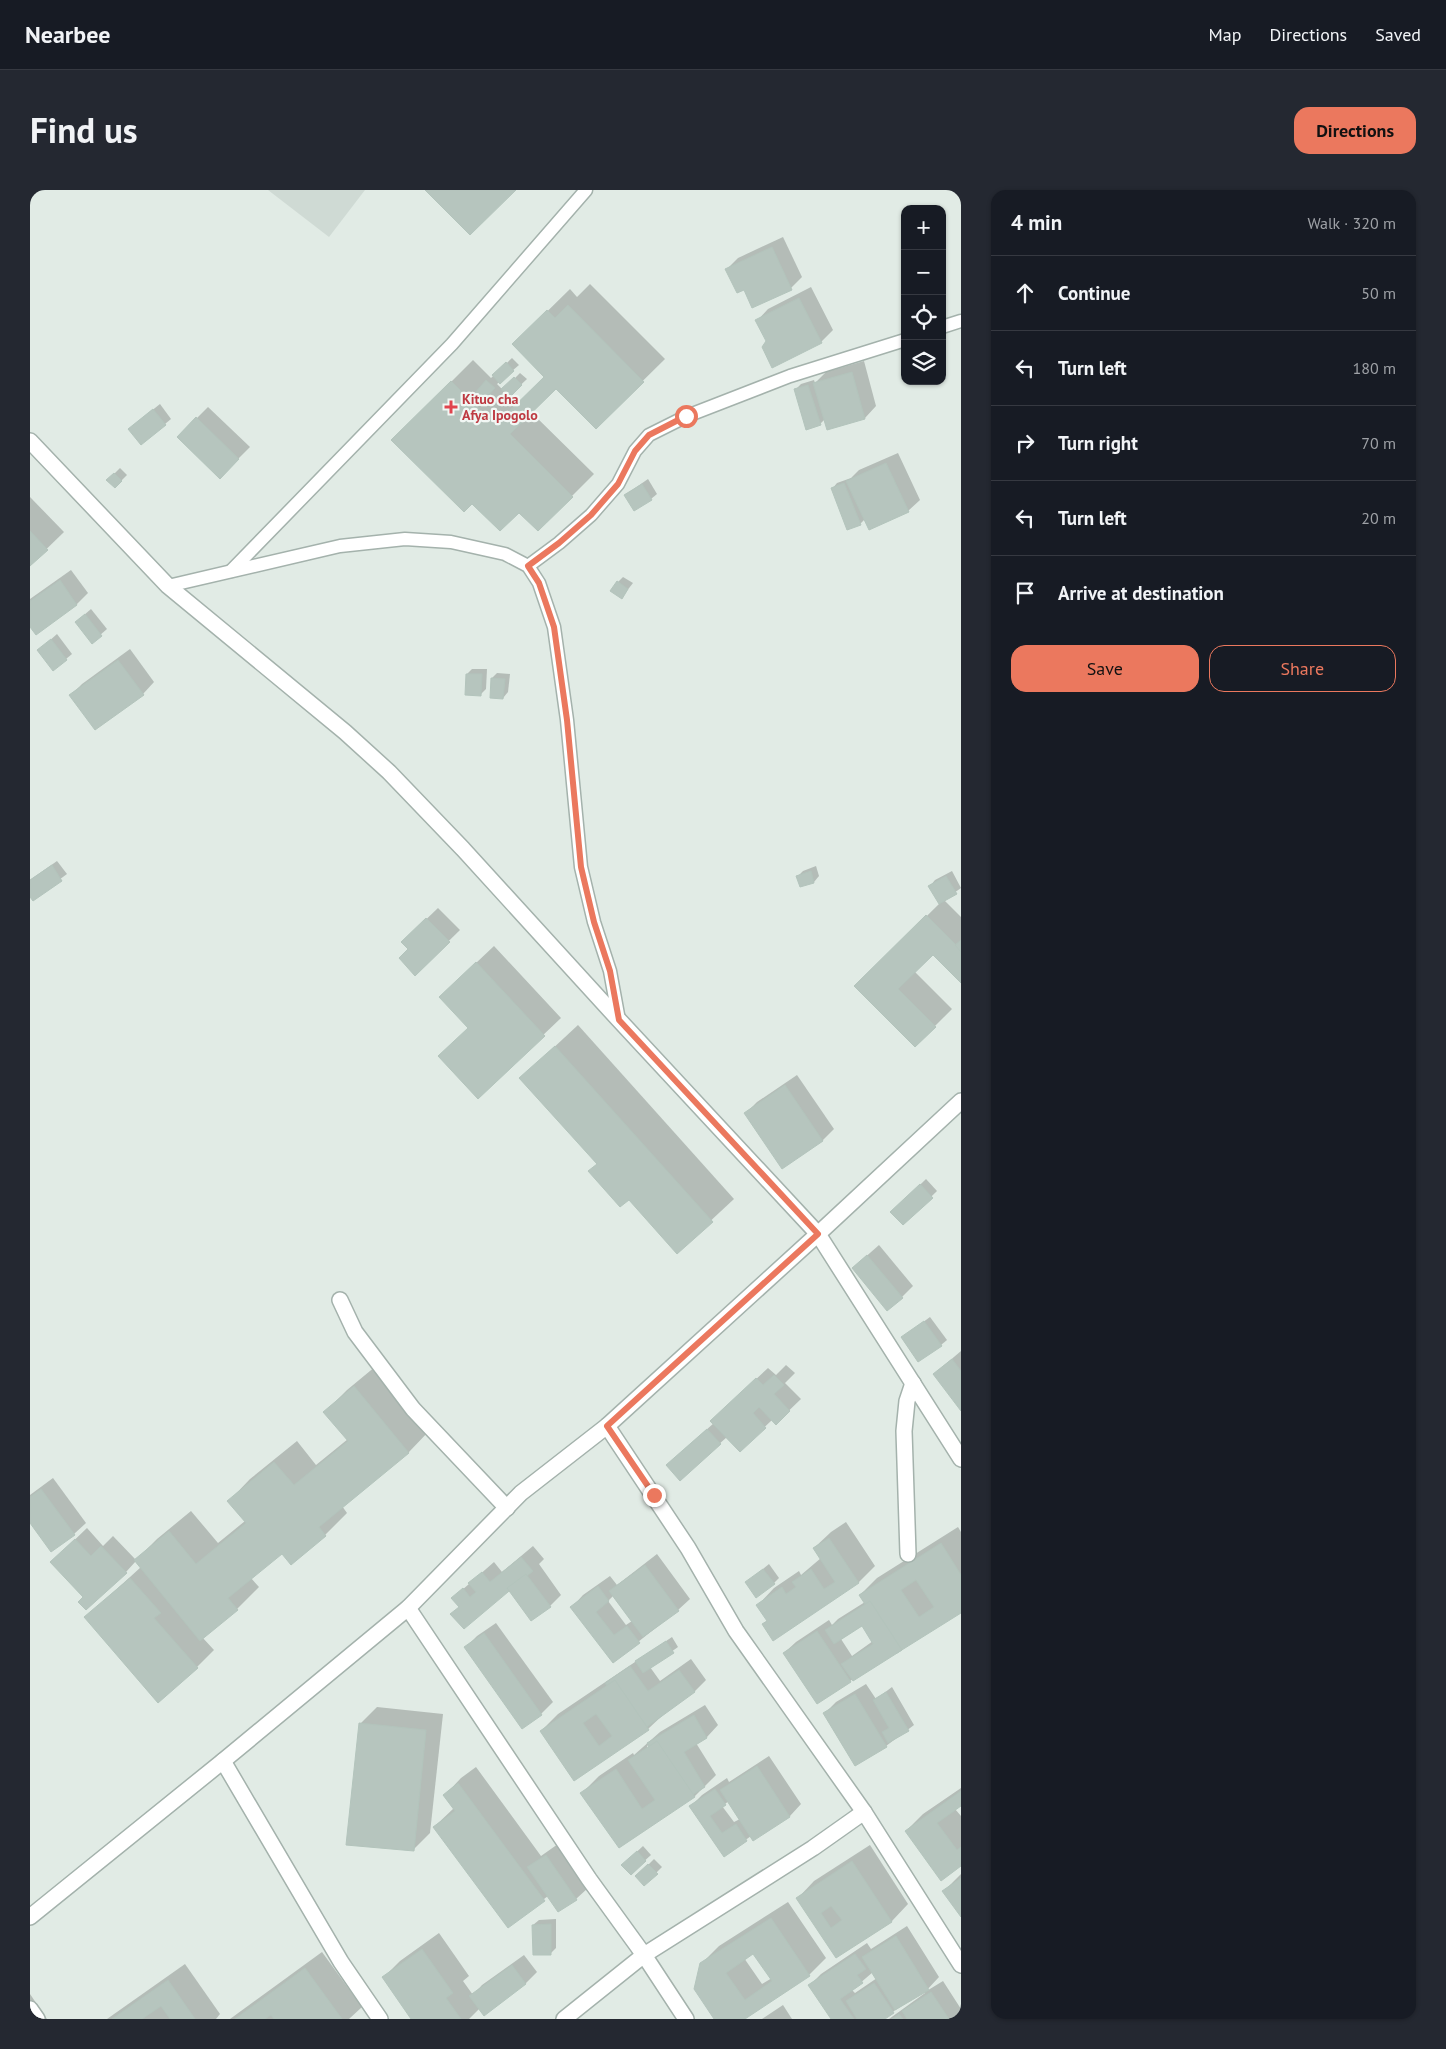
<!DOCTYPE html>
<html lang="en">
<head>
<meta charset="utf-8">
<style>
	body { margin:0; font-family:"PT Sans",sans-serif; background:#242831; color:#f1f3f6 }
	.controls { position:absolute; right:15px; top:15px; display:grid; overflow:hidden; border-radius:10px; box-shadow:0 1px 4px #0004 }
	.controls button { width:45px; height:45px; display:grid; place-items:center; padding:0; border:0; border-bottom:1px solid #363941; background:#171b24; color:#f1f3f6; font:25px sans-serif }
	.stop { position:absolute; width:15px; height:15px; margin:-11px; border:4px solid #eb785e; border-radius:50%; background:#fff }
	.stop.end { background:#eb785e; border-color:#fff; box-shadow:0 1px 5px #0008 }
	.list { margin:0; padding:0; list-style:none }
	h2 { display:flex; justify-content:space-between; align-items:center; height:65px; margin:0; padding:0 20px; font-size:21px }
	h2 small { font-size:16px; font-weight:400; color:#9ea1a6 }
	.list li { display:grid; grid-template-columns:32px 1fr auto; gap:15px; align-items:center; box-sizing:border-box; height:75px; padding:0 20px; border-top:1px solid #363941 }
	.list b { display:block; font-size:19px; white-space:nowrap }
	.list em { font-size:16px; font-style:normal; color:#9ea1a6 }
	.actions { display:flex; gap:10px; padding:15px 20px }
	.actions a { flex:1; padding:11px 0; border:1px solid #eb785e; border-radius:15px; text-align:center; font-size:18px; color:#eb785e }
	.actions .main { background:#eb785e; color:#111 }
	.icon { flex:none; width:28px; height:28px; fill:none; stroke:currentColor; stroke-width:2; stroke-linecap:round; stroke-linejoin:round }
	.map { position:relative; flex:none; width:931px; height:1829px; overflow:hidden; border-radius:15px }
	header { display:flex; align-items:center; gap:30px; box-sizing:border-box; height:70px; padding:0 25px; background:#171b24; border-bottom:1px solid #363941 }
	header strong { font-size:24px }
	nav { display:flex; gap:28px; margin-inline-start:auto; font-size:18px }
	.intro { display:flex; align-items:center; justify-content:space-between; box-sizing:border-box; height:120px; padding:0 30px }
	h1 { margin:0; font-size:35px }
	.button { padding:12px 22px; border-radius:15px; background:#eb785e; color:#111; font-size:18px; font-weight:700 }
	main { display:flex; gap:30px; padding:0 30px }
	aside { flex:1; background:#171b24; border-radius:15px; box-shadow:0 1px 4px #0004 }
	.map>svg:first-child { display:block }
	.built { fill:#cfdad4 }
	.shadow { fill:#0003; fill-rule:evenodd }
	.building { fill:#b6c5be; stroke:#b3c4bc; fill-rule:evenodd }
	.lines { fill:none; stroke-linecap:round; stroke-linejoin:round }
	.service-casing { stroke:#a4b2ac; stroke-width:15 }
	.minor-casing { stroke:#a4b2ac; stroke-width:18 }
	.service { stroke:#fff; stroke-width:12 }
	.minor { stroke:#fff; stroke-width:15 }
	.route { stroke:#eb785e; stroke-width:6 }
	.health-dot { fill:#e0444e; stroke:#f1f7f4; stroke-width:2 }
	.labels { text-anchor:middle; stroke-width:4.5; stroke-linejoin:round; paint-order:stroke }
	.health-label { font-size:14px; font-weight:bold; fill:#be3a42; stroke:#f1f7f4; text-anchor:start }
</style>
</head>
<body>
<header>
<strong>Nearbee</strong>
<nav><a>Map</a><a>Directions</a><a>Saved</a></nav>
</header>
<div class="intro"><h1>Find us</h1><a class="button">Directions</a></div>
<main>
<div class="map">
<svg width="931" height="1829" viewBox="0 0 931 1829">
	<rect width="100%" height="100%" fill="#e1ebe5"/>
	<!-- built -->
	<path class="built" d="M238,0H335L299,47Z"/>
	<!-- shadow -->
	<g class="shadow">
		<path d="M753,47L772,87L761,98H714L697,79L708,68Z"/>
		<path d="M560,94L635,169L566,237L526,197L501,222L564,284L508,340L489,321L442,312L363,250L443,170L461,188L482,168L489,175L467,194L473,200L490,183L497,189L479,206L488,215L516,187L484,154L540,99L547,107Z"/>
		<path d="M781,97L803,140L791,152L743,176L737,151L727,131L738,119Z"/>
		<path d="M834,171L846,216L835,228L798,239L795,229L790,234L765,200L771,194L784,190L785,193L796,182Z"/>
		<path d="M130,214L141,229L111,254L105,234Z"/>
		<path d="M178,217L220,257L190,287L148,247Z"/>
		<path d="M868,263L890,310L878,321L835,329L830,334L802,299L807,293L821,288L829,280Z"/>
		<path d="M90,278L97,285L85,297L78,290Z"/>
		<path d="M618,289L627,304L621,309L595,305Z"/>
		<path d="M0,307L34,342L0,375Z"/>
		<path d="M41,380L58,403L47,414L6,443L0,435V409Z"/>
		<path d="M593,387L603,393L592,407L588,392Z"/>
		<path d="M61,419L77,439L62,452L46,432Z"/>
		<path d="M27,444L42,464L36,469L9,460Z"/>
		<path d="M100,459L124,492L113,504L41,505L52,494Z"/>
		<path d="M442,479H457L456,499L450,505L437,484Z"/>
		<path d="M467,483L480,484L478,502L473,508L462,488Z"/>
		<path d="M27,671L37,684L3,709L0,705V690Z"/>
		<path d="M786,676L789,686L784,692L771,695L768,686L773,681Z"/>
		<path d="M922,681L931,698L914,710L931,727V791L903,763L884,781L922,819L885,856L826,796L910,713L900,696L905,690Z"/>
		<path d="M408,718L430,740L385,784L380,759L384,741Z"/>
		<path d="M464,756L531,828L448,907L439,838L427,791Z"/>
		<path d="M548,835L704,1009L647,1062L491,888Z"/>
		<path d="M767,885L804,939L793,950L752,977L716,923L727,912Z"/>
		<path d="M896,989L907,1001L873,1034L862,1022Z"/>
		<path d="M849,1055L883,1096L872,1107L823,1078Z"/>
		<path d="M900,1127L917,1150L911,1155L873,1147Z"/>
		<path d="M931,1161V1219L904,1184Z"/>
		<path d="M756,1175L765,1183L755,1193L771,1209L746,1233L742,1230L710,1260L697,1247L650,1289L649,1264L684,1233L693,1220L738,1178L746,1185Z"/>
		<path d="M346,1176L400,1240L379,1262L312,1316L317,1323L295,1345L261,1373L252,1362L221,1388L229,1397L207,1419L172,1447L184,1460L167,1477L55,1428L111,1377L106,1371L96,1382L55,1407L33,1361L57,1338L73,1356L83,1346L106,1370L127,1349L161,1321L188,1353L215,1331L199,1311L220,1289L267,1251L286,1275L318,1249L295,1222L317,1200Z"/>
		<path d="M23,1288L56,1333L44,1344L0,1331V1305Z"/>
		<path d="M816,1332L845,1376L829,1392L733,1434L738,1430L728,1415L744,1398L769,1381L771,1385L791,1368L784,1358L801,1342Z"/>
		<path d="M928,1337L931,1342V1421L820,1491L754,1463L766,1452L799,1430L802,1435L808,1429L835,1412L830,1405L847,1388ZM833,1435L843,1451L822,1466L811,1449Z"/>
		<path d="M503,1356L514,1369L509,1374L531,1405L520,1416L480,1399L430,1416L423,1408L464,1372L472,1382Z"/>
		<path d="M627,1364L660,1409L648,1420L583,1472L542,1417L553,1405L580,1386L587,1395ZM583,1406L602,1431L596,1435L578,1411Z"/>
		<path d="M739,1374L749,1388L744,1393H716Z"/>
		<path d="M466,1433L523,1512L511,1524L492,1537L436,1457L447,1446Z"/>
		<path d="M642,1447L648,1457L620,1477L630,1491L661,1469L676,1490L665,1501L635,1523L618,1539L544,1589L511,1541L528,1524Z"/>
		<path d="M836,1494L846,1509L862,1497L884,1535L856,1556L795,1523L806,1512Z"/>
		<path d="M675,1515L688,1535L677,1547L666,1553L686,1585L665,1606L589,1657L552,1603L569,1586L603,1563L604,1565L630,1542ZM632,1546L617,1559V1556Z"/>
		<path d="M347,1517L413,1524L400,1643L383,1660L330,1534Z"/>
		<path d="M739,1566L771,1614L760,1626L723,1649L721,1646L695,1665L661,1616L672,1605L697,1588L699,1592ZM699,1611L710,1629L704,1632L692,1616Z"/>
		<path d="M446,1577L511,1666L528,1654L558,1698L546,1709L518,1706L478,1736L404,1637L424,1618L415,1605L431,1588Z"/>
		<path d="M931,1598V1615L925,1619L931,1626V1675L876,1641L893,1624Z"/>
		<path d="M840,1655L878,1714L862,1731L806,1767L768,1708L784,1691Z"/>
		<path d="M613,1656L621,1665L601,1683L598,1670Z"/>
		<path d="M624,1669L632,1677L614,1695L612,1681Z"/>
		<path d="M931,1684V1725L914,1701Z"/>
		<path d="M758,1712L796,1768L779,1785L713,1829H685L671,1774L689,1756ZM723,1762L742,1788L732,1794L714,1768Z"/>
		<path d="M526,1729V1758L520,1764L503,1735L509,1730Z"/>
		<path d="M877,1736L909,1787L895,1802L913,1791L931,1819V1829H859L895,1803L894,1801L852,1829H803L780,1795L791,1784L837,1753L841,1759ZM843,1782L847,1788L825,1803L822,1800Z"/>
		<path d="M409,1743L439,1786L433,1791L443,1805L452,1795L494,1765L507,1782L496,1793L455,1824L450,1818L439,1829H383L354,1787L370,1771Z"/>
		<path d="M292,1762L332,1817L319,1829H200Z"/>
		<path d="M155,1774L190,1824L186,1829H77Z"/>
		<path d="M0,1804L17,1829H0Z"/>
		<path d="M753,1815L762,1829H732Z"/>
	</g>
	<!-- building -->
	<g class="building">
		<path d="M395,0H486L440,45Z"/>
		<path d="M742,57L762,100L722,118L714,100L707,103L695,79Z"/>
		<path d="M769,108L792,153L742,178L732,157L736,151L725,130Z"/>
		<path d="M538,115L614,192L566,239L526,199L480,244L543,307L508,341L489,323L470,341L442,314L434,322L361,250L421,191L465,235L514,187L482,154L517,120L525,128Z"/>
		<path d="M476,172L484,181L470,194L462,185Z"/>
		<path d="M822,182L835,229L797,240L783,193Z"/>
		<path d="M484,187L492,195L480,207L471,199Z"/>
		<path d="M456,190L465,198L452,212L444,204Z"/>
		<path d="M778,195L791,235L776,240L764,199Z"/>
		<path d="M123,219L136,235L111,255L98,239Z"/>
		<path d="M166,227L209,269L190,289L147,247Z"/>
		<path d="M856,273L879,322L839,340L816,291Z"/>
		<path d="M84,283L92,291L85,298L76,290Z"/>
		<path d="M814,293L831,335L817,340L801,298Z"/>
		<path d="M612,294L622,310L604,321L594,305Z"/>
		<path d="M0,341L18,360L0,376Z"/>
		<path d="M30,390L47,415L6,445L0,437V411Z"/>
		<path d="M587,391L598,399L592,409L580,401Z"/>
		<path d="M55,424L72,446L62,454L45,432Z"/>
		<path d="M21,449L37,470L23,481L7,460Z"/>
		<path d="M88,470L114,505L65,540L39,505Z"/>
		<path d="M436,484H452L451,506L435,505Z"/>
		<path d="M461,488L475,489L473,509L460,508Z"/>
		<path d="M22,675L32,691L3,711L0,707V690Z"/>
		<path d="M781,681L784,693L770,697L766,686Z"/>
		<path d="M916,686L927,704L909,714L898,696Z"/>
		<path d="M896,725L931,760V793L903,765L868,799L906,837L885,857L824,796Z"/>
		<path d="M396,728L420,752L385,786L369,768L378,759L371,752Z"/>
		<path d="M931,750V762L925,755Z"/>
		<path d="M446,772L515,846L448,909L408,866L438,838L409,807Z"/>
		<path d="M525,856L683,1032L647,1064L599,1010L590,1017L558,981L567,974L489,888Z"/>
		<path d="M755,895L793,951L752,979L714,923Z"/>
		<path d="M890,994L903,1008L873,1035L860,1022Z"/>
		<path d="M837,1065L873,1108L857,1121L822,1078Z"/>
		<path d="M894,1131L912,1156L888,1172L871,1147Z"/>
		<path d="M922,1169L931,1181V1221L903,1184Z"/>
		<path d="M744,1185L754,1195L744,1204L760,1221L746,1235L729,1217L723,1223L736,1238L710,1262L680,1231L726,1188L733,1195Z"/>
		<path d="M324,1196L379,1263L289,1337L296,1346L261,1375L252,1364L198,1408L208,1420L170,1451L104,1370L139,1341L166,1374L216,1333L197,1311L244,1272L264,1295L318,1251L293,1222Z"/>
		<path d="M677,1239L691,1254L650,1291L636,1275Z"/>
		<path d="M11,1299L45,1345L21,1362L0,1333V1307Z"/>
		<path d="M799,1348L829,1393L743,1451L732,1434L737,1431L726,1415L752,1397L756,1404L766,1397L762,1392L781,1379L794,1399L805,1392L783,1358Z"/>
		<path d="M45,1349L61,1366L71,1356L97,1383L56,1420L48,1412L53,1407L20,1372Z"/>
		<path d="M911,1353L931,1385V1423L867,1463L829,1405ZM886,1390L904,1417L889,1427L871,1400Z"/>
		<path d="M491,1367L503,1381L434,1439L420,1424L429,1417L421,1408L433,1398L440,1407L446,1402L438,1393L452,1382L460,1392Z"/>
		<path d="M615,1375L649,1421L613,1447L579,1401Z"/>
		<path d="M733,1379L745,1394L726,1408L715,1392Z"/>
		<path d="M496,1384L521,1417L501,1431L477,1398Z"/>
		<path d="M100,1388L131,1423L124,1428L168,1478L128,1513L54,1427Z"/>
		<path d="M568,1396L579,1411L566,1422L584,1445L597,1436L610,1453L583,1473L540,1417Z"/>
		<path d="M840,1411L872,1460L823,1491L811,1474L843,1454L832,1436L804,1454L795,1440Z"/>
		<path d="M787,1441L821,1492L787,1514L753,1463Z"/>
		<path d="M454,1443L512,1525L492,1539L434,1457Z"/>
		<path d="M636,1451L644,1463L613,1483L605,1471Z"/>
		<path d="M600,1476L618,1501L649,1480L665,1502L610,1542L575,1493Z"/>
		<path d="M585,1490L619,1540L544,1591L510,1541ZM566,1524L582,1546L569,1556L553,1533Z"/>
		<path d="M856,1502L879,1541L858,1553L852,1542L859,1538L843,1510Z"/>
		<path d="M825,1504L857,1557L825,1576L793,1523Z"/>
		<path d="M664,1525L677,1548L654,1562L675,1597L653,1611L617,1553Z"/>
		<path d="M329,1533L396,1540L384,1661L316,1655Z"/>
		<path d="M627,1551L665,1607L589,1658L550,1603L586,1579L612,1619L625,1610L598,1570Z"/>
		<path d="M727,1576L760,1627L723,1651L690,1600Z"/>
		<path d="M428,1593L515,1711L478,1738L403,1637L425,1621L413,1605Z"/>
		<path d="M685,1599L696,1615L680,1626L692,1643L706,1634L717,1651L694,1667L659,1616Z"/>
		<path d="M931,1601V1616L907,1633L927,1660L931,1657V1676L911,1691L875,1641Z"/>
		<path d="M607,1661L616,1671L601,1685L591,1675Z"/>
		<path d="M516,1665L547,1710L528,1722L497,1677Z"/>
		<path d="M822,1671L862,1732L806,1768L766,1708ZM801,1716L812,1730L801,1738L791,1723Z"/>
		<path d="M618,1674L628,1684L614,1696L605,1686Z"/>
		<path d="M931,1688V1727L912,1701Z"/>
		<path d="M741,1728L780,1786L715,1829H684L664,1799L670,1773ZM723,1764L742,1791L715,1810L696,1783Z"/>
		<path d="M521,1734V1765H503L502,1735Z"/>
		<path d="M866,1746L899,1800L865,1820L832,1767Z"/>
		<path d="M392,1759L423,1803L416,1808L431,1829H381L352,1787Z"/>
		<path d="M825,1764L836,1779L827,1785L833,1793L810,1809L824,1829H801L778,1795Z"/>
		<path d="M482,1775L496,1794L454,1826L439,1806Z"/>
		<path d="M275,1778L312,1829H244L241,1825L235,1829H205Z"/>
		<path d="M138,1790L165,1829H140L131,1816L112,1829H82Z"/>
		<path d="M844,1793L864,1823L855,1829H827L816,1811Z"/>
		<path d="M901,1802L919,1829H877L872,1821Z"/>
		<path d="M869,1824L873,1829H862Z"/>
	</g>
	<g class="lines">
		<defs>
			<g id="service">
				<path d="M912,137L931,131"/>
				<path d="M498,376L529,353L561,325L588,294L605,261L619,245L657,226L760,186L875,150"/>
				<path d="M201,381L422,154L556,0"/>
				<path d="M138,396L310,356L375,349L421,352L475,364L498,376L509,393L524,437L537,530L551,677L564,732L580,781L589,830"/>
			</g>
			<g id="minor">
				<path d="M0,251L138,396L315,542L359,582L433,659L589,830L788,1044L931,1269"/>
				<path d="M310,1110L325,1142L383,1219L477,1318"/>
				<path d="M577,1236L658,1358L706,1441L834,1622L931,1775"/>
				<path d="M878,1364L874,1241L877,1211L883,1193"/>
				<path d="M378,1418L559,1689L614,1765L656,1829"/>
				<path d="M193,1571L311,1772L350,1829"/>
				<path d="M0,1727L193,1571L378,1418L491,1303L577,1236L788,1044L931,911"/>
				<path d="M0,1819L7,1829"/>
				<path d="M534,1829L614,1765L783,1658L834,1622"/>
			</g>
		</defs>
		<!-- service casing -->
		<use href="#service" class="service-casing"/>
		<!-- minor casing -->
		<use href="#minor" class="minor-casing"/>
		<!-- service -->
		<use href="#service" class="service"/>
		<!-- minor -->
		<use href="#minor" class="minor"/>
	</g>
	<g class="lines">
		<!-- route -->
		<path class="route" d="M624,1305L577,1236L788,1044L589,830L580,781L564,732L551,677L537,530L524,437L509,393L498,376L529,353L561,325L588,294L605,261L619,245L656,226"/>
	</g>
	<!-- markers -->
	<path class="health-dot" d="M418.5 209.5h5v5h5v5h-5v5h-5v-5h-5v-5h5z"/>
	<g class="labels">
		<!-- health labels -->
		<g class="health-label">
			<text x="432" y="214">Kituo cha<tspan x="432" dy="16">Afya Ipogolo</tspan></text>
		</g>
	</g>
</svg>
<div class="controls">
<button>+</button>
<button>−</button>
<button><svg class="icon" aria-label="locate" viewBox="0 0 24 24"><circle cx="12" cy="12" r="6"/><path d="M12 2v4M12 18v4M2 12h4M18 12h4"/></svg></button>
<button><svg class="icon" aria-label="layers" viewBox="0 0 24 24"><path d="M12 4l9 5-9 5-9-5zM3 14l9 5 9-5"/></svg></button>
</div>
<div class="stop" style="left:656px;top:226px"></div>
<div class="stop end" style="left:624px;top:1305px"></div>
</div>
<aside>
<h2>4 min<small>Walk · 320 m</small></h2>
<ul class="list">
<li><svg class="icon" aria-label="ahead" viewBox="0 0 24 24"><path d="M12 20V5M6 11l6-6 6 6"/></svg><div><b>Continue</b></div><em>50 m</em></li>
<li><svg class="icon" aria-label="left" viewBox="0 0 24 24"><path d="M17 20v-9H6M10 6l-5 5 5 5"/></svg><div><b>Turn left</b></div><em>180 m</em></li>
<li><svg class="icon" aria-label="right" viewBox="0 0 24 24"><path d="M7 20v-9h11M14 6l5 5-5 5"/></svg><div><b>Turn right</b></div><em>70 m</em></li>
<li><svg class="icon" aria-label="left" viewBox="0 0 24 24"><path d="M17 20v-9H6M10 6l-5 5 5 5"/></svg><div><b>Turn left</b></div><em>20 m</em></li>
<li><svg class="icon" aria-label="arrive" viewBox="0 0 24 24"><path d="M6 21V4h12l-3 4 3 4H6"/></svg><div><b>Arrive at destination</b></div></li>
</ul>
<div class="actions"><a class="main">Save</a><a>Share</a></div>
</aside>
</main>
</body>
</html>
